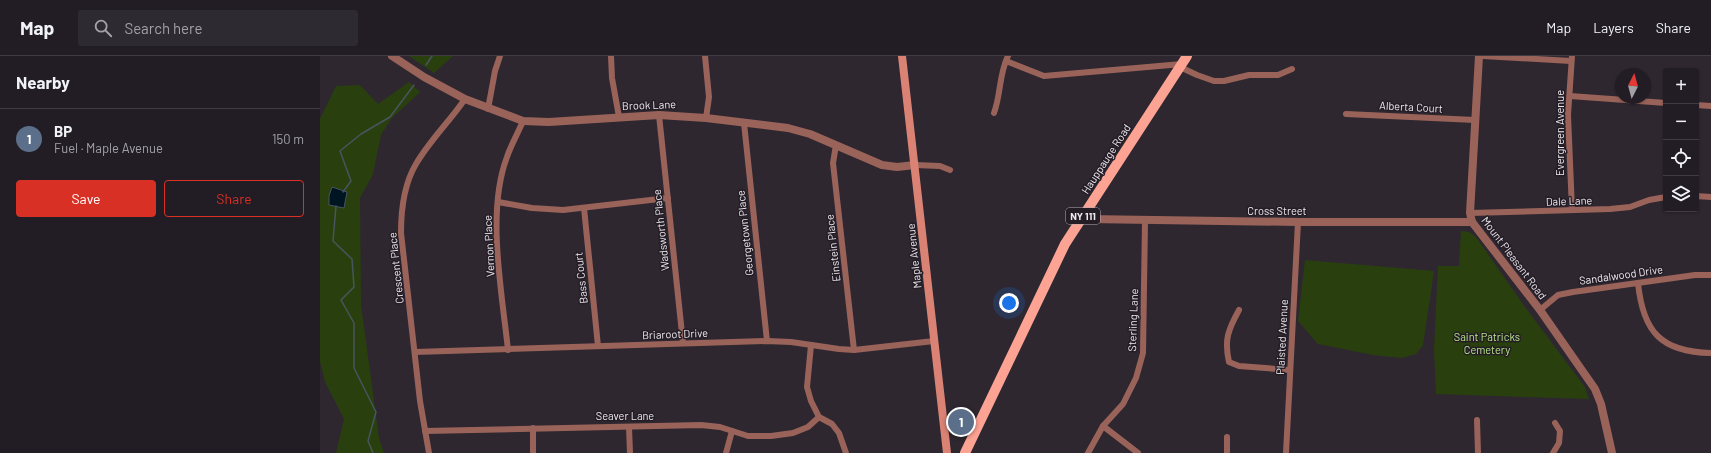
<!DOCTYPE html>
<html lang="en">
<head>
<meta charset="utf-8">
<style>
	body { margin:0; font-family:Barlow,sans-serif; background:#2e2a31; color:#f1f3f6 }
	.controls { position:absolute; right:12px; top:12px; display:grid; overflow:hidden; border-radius:4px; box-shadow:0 1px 3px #0004 }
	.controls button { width:36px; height:36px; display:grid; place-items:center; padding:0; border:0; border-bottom:1px solid #3f3b41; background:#221d24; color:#f1f3f6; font:20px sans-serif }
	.compass { position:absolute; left:1295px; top:12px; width:36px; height:36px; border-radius:50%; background:#221d24; box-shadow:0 1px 3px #0004; rotate:6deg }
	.you { position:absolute; left:689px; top:247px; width:14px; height:14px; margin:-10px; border:3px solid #fff; border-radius:50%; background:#1a73e8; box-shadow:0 0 0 6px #1a73e833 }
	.badge { display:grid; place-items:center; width:26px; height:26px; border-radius:50%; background:#d93025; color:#fff; font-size:13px; font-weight:700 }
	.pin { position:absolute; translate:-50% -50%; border:2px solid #fff; box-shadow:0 1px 4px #0006 }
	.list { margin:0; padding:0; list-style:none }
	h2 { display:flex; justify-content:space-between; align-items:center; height:52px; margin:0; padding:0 16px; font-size:17px }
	h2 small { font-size:13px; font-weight:400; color:#a2a2a6 }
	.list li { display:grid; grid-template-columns:26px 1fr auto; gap:12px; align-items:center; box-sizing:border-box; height:60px; padding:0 16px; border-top:1px solid #3f3b41 }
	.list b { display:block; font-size:15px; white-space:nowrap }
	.list p { margin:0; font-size:13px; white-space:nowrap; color:#a2a2a6 }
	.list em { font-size:13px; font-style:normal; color:#a2a2a6 }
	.actions { display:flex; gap:8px; padding:12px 16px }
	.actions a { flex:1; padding:9px 0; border:1px solid #d93025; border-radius:4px; text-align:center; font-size:14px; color:#d93025 }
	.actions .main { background:#d93025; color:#fff }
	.icon { flex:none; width:22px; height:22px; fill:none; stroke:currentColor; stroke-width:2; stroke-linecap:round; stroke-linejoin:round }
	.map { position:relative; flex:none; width:1391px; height:397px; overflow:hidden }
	header { display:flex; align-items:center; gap:24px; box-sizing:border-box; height:56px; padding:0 20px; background:#221d24; border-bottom:1px solid #3f3b41 }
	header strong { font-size:19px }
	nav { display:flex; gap:22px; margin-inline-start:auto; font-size:14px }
	.search { width:280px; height:36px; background:#2e2a31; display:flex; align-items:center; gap:10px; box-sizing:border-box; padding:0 14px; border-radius:4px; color:#a2a2a6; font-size:15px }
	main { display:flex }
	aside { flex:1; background:#221d24 }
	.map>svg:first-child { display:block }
	.green { fill:#29400e }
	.water { fill:#001522; stroke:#47555f }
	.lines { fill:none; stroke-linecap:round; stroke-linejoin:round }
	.stream { stroke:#47555f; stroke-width:1.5 }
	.minor { stroke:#9a635a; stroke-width:6 }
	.tertiary { stroke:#9a635a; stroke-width:8 }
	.secondary { stroke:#da8374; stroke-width:8 }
	.primary { stroke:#fda393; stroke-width:10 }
	.labels { text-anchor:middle; stroke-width:3; stroke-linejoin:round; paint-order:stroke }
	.shield { fill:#241d26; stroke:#b1acb2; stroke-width:1 }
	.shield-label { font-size:10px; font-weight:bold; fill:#ede9ee }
	.street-label { font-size:11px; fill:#ede9ee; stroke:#241d26 }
	.park-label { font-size:11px; fill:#b6e688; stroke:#241d26 }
</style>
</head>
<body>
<header>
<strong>Map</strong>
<div class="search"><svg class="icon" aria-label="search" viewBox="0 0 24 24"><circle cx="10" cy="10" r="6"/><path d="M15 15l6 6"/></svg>Search here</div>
<nav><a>Map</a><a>Layers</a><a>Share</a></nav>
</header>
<main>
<aside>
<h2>Nearby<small></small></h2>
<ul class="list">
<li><span class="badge" style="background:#5c6f8a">1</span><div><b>BP</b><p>Fuel · Maple Avenue</p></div><em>150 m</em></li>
</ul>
<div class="actions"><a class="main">Save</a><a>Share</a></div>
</aside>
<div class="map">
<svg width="1391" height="397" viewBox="0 0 1391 397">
	<rect width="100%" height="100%" fill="#2e2730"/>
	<!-- green -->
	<g class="green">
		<path d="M89,0H133L114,17Z"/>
		<path d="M89,26L100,36L71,63L61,79L53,118L40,142L41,249L59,382L64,397H16L24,363L5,326L0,305V63L16,30L40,29L58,48Z"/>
		<path d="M1141,175L1149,176L1156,181L1205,251L1265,331L1269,343L1116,338L1114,294L1118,210H1139Z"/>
		<path d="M985,204L1114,215L1103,289L1096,298L1081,302L1053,299L998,288L978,265Z"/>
	</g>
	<!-- water -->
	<path class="water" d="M12,131L27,136L24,152L9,149V140Z"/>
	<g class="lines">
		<!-- stream -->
		<g class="stream">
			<path d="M106,9L112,0"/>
			<path d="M23,136L31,125L20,95L41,78L70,61L94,29"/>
			<path d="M16,150L13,185L32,203L34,231L21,244L34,267V312L56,356L48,385L53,397"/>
		</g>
		<!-- minor -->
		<g class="minor">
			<path d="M291,0L292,22L299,61"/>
			<path d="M385,0L389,41L386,62"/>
			<path d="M1163,0L1251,5"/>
			<path d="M686,5L724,20L862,8"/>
			<path d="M860,11L877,19L894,25H904L929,19H958L972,13"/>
			<path d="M1250,40L1346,47"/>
			<path d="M1376,49L1391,50"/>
			<path d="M168,53L175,15L180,0"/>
			<path d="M674,57C681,38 679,18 688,0"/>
			<path d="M1026,58L1155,64"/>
			<path d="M339,59L363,287"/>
			<path d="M424,67L447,285"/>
			<path d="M516,89L513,107L534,294"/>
			<path d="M595,109L620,110L630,114"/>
			<path d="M1376,140L1391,141"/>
			<path d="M178,146L212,152L243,154L348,142"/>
			<path d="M264,152L278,290"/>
			<path d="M1252,154L1248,59L1252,0"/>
			<path d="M1150,157L1290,153L1310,151L1329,144L1346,141"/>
			<path d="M1318,227C1323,276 1341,296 1391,297"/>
			<path d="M919,254C908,274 904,284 909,306L919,310L970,314"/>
			<path d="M1220,254L1238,239L1253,236L1375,219H1391"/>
			<path d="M491,289L487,331L491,345L499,361L512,368L519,377L526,397"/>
			<path d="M188,294C182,236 166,156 187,101C191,89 198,77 203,65"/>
			<path d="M95,296L447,285L471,286L519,293L534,294L614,285"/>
			<path d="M1157,364L1158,397"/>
			<path d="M783,370L818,397"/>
			<path d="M309,371L310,397"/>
			<path d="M213,372V397"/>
			<path d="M105,375L381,369L400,371L428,380H451L473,377L488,371L499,361"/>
			<path d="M109,397L100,345L81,177C81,154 84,128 96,108C110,84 130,65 145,43"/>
			<path d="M406,397L412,375"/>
			<path d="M768,397L783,370L803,348L816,322L823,297L825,165"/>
			<path d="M907,397V381"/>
			<path d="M966,397L978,166"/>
			<path d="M1233,397L1239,387L1240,375L1235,367"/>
		</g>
		<!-- tertiary -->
		<g class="tertiary">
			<path d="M72,0L104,21L145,43L203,65L229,66L339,59L386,62L468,72L490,78L562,109L577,111L595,109"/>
			<path d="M1159,0L1150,157L1152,166L1220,254L1275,333L1281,348L1292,397"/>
			<path d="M762,161L767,163L978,166H1152"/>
		</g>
		<!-- secondary -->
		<path class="secondary" d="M582,0L627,397"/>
		<!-- primary -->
		<path class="primary" d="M645,397L745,188L867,0"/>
	</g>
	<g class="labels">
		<!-- shield labels -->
		<rect class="shield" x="746" y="152" width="34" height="16" rx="3"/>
		<g class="shield-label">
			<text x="763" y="164">NY 111</text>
		</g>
		<!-- street labels -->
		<g class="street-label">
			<text transform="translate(329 49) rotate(-2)" y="4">Brook Lane</text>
			<text transform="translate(1091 51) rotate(3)" y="4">Alberta Court</text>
			<text transform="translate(1240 77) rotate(-90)" y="4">Evergreen Avenue</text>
			<text transform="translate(786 103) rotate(-57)" y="4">Hauppauge Road</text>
			<text transform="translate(1249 145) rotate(-2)" y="4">Dale Lane</text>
			<text x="957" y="159">Cross Street</text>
			<text transform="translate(341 174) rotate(-96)" y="4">Wadsworth Place</text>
			<text transform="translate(425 177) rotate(-96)" y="4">Georgetown Place</text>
			<text transform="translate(169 190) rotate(-93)" y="4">Vernon Place</text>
			<text transform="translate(513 192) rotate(-96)" y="4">Einstein Place</text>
			<text transform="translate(594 200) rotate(-96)" y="4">Maple Avenue</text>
			<text transform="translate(1194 202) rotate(53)" y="4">Mount Pleasant Road</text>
			<text transform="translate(76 212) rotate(-96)" y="4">Crescent Place</text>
			<text transform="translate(1301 219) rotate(-8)" y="4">Sandalwood Drive</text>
			<text transform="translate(261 222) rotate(-96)" y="4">Bass Court</text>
			<text transform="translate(813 264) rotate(-88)" y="4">Sterling Lane</text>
			<text transform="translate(355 278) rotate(-2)" y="4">Briaroot Drive</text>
			<text transform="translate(962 281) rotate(-87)" y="4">Plaisted Avenue</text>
			<text x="305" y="364">Seaver Lane</text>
		</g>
		<!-- park labels -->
		<g class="park-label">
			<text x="1167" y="285">Saint Patricks<tspan x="1167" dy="13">Cemetery</tspan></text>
		</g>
	</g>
</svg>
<div class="controls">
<button>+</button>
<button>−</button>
<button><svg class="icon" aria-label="locate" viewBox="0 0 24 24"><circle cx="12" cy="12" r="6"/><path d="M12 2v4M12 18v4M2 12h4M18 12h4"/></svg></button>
<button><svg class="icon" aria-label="layers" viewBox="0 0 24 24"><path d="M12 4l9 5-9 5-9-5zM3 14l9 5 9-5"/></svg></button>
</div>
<svg class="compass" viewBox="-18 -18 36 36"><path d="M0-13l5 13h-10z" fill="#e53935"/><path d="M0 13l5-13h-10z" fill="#a2a2a6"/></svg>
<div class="you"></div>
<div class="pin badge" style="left:641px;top:366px;background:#5c6f8a">1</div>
</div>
</main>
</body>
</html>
